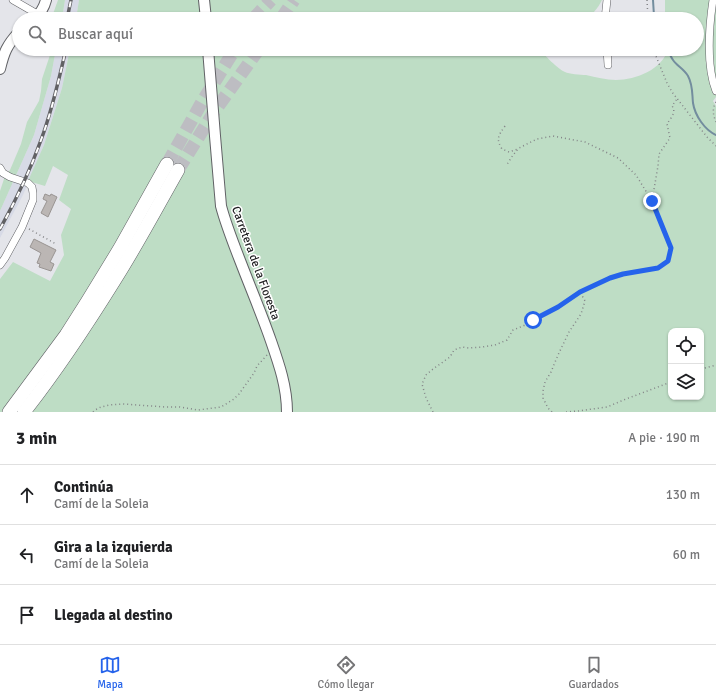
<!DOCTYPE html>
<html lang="es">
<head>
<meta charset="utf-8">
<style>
	body { margin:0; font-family:Signika,sans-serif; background:#f6f6f6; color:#202124 }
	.controls { position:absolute; right:12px; bottom:12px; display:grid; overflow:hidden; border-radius:8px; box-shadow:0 1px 3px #0004 }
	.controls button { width:36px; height:36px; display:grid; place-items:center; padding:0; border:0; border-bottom:1px solid #e0e0e0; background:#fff; color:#202124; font:20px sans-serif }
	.stop { position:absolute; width:12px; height:12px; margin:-9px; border:3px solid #2563eb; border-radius:50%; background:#fff }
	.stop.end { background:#2563eb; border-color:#fff; box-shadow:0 1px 4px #0008 }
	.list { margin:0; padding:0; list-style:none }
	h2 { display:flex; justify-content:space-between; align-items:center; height:52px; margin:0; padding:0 16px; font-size:17px }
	h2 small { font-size:13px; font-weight:400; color:#757577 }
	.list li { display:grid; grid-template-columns:26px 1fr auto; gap:12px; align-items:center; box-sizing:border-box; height:60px; padding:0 16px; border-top:1px solid #e0e0e0 }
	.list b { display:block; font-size:15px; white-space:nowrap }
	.list p { margin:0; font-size:13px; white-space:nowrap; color:#757577 }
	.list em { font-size:13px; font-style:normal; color:#757577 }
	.icon { flex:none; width:22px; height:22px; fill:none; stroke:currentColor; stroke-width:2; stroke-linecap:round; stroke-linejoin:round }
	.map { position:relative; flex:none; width:716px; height:412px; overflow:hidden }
	.search { position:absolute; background:#fff; box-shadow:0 1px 3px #0004; left:12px; right:12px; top:12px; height:44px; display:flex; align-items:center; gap:10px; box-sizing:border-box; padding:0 14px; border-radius:22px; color:#757577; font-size:15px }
	.sheet { height:232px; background:#fff }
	nav { display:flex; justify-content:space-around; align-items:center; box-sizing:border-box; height:56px; border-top:1px solid #e0e0e0; background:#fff; font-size:11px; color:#757577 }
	nav a { display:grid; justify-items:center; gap:2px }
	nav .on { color:#2563eb }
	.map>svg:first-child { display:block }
	.built { fill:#d7dae6 }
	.green { fill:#beddc5; fill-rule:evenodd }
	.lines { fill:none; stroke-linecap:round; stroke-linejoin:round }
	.stream { stroke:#738d9e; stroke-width:2 }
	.building { fill:#bbb6b4; stroke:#999492 }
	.highway-tunnel { stroke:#bdbdc2; stroke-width:13; stroke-dasharray:13 6; stroke-linecap:butt }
	.street-casing { stroke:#606165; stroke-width:8 }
	.secondary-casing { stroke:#606165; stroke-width:12 }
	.highway-casing { stroke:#606165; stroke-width:14 }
	.path { stroke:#848588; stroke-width:1.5; stroke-dasharray:1 3; stroke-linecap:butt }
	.street { stroke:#fff; stroke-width:7 }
	.secondary { stroke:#fff; stroke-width:10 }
	.highway { stroke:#fff; stroke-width:13 }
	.rail-casing { stroke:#616164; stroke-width:3.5 }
	.rail { stroke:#fff; stroke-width:2; stroke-dasharray:6; stroke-linecap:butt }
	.route { stroke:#2563eb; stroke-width:5 }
	.labels { text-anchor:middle; stroke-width:3; stroke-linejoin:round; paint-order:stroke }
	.street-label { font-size:12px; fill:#1f1f21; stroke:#fff }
</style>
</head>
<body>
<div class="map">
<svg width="716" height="412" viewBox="0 0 716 412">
	<rect width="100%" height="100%" fill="#e4e5ea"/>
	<!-- built -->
	<g class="built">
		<path d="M65,0H79L76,19H62Z"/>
		<path d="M56,49H70L62,88L44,145L23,195L0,238V211L34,135L51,76Z"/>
	</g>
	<!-- green -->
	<g class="green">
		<path d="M58,0H65L62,19H53V14Z"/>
		<path d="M79,0H602C598,8 592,16 583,19H76Z"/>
		<path d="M665,0H716V97L713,101L716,106V412H0V279L13,262L50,281L64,255L61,235L71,209L59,200L68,175L53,166L45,186L28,181L44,145L62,88L70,49H540C544,55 558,69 565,72C569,74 580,75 586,75C596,77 606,80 616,80C636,80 663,69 668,49H697V19H665ZM671,331H701V397H671Z"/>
		<path d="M52,49H56L51,76L34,135L0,211V191L5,176L10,170L21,144L27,122L39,101L41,91L42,79Z"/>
	</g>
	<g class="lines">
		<!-- stream -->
		<g class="stream">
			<path d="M653,0L654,16L655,19"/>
			<path d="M667,49C669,53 671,57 673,60C677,66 684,69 688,76C693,85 692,94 693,103C695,116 705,130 716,135"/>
		</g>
	</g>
	<!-- building -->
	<g class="building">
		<path d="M45,194L50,196L51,194L57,197L48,217L41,213L47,201L43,199Z"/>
		<path d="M34,239L56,250L50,262L54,264L51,271L39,267L40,264L37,263L41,253L30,247Z"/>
	</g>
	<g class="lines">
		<!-- highway-tunnel -->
		<g class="highway-tunnel">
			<path d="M253,19L271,0"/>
			<path d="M281,19L294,0"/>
			<path d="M167,164L202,102L235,49"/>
			<path d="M178,170L214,112L259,49"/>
		</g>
		<defs>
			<g id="street">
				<path d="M13,0L39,15"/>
				<path d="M713,0C709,26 706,66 716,91"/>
				<path d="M605,19L607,0"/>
				<path d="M607,49L608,65"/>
				<path d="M0,168L3,173L10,177L28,183L32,187L33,193V200L22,227L5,258L0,265"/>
			</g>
			<g id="secondary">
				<path d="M204,0L206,19"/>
				<path d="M34,19C40,14 44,8 46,0"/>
				<path d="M208,49L215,136L221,206C226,225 234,245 241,263C251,289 262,315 271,341C279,364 287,387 287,412"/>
				<path d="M0,69C4,52 7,45 19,32"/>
			</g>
			<g id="highway">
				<path d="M9,412L66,335L87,302L120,248L167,164"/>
				<path d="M24,412C57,370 86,326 114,281C137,245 157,207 178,170"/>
			</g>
		</defs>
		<!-- street casing -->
		<use href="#street" class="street-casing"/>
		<!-- secondary casing -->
		<use href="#secondary" class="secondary-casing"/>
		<!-- highway casing -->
		<use href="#highway" class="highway-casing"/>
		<!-- path -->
		<g class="path">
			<path d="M647,0L648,19"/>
			<path d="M653,49L667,83L672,92L707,137L716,146"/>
			<path d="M716,102C712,108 713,115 716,122"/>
			<path d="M505,126C498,136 496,139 502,149L509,152L518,149"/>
			<path d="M652,201L658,166L659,154L670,138L667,124C670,119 677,112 672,106L677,99"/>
			<path d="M29,229L56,244"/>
			<path d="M701,369L716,365"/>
			<path d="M93,412L95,410L101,407L109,405L123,404L165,407H180L198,410L221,407L234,399L239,394L254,373L257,366L267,355"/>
			<path d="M433,412L426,398L422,384L426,375L433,369L450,357L454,350L462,347L469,348L482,347L495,345L507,340L513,330L523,326L546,314L580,292L609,278L623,274L659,268L668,261L671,248L665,231L661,224L652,201L636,175L618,158L585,142L553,136L537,139L519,148L513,155L506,166"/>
			<path d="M552,412L548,408L543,398V391L545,382L551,372L558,355L569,332L581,314L585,301L580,292"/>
			<path d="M566,412L578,411L607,407L626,399L671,382"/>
		</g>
		<!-- street -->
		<use href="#street" class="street"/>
		<!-- secondary -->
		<use href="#secondary" class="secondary"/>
		<!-- highway -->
		<use href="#highway" class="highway"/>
		<defs>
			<g id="rail">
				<path d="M67,19L71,0"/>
				<path d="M0,229C16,200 30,171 41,140C52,111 59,79 66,49"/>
			</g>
		</defs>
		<!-- rail casing -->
		<use href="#rail" class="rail-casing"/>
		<!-- rail -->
		<use href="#rail" class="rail"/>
	</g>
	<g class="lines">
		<!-- route -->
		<path class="route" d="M533,320L558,307L580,292L610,278L623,274L658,268L668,261L671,248L652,201"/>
	</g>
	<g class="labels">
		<!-- street labels -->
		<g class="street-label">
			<text transform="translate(256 263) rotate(70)" y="4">Carretera de la Floresta</text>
		</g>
	</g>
</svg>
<div class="controls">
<button><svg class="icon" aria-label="locate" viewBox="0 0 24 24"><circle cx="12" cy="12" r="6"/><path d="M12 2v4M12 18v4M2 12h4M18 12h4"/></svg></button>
<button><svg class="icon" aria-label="layers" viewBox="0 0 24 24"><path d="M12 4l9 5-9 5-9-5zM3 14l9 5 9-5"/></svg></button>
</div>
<div class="stop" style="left:533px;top:320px"></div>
<div class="stop end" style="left:652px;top:201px"></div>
<div class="search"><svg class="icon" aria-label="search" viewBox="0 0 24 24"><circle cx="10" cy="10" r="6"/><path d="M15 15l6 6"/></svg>Buscar aquí</div>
</div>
<section class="sheet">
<h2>3 min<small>A pie · 190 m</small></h2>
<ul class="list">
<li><svg class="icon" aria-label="ahead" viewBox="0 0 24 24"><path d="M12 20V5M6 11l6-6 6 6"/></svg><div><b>Continúa</b><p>Camí de la Soleia</p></div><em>130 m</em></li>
<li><svg class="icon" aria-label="left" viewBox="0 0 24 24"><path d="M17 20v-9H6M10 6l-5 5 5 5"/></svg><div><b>Gira a la izquierda</b><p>Camí de la Soleia</p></div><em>60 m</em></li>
<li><svg class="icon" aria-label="arrive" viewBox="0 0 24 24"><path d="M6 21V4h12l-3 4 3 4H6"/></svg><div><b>Llegada al destino</b></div></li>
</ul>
</section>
<nav>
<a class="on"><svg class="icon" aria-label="map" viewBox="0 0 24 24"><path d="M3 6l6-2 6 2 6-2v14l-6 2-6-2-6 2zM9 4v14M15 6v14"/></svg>Mapa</a>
<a><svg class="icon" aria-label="directions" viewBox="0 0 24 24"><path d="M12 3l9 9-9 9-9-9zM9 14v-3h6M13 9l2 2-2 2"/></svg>Cómo llegar</a>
<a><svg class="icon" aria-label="saved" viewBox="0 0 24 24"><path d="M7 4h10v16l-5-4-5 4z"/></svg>Guardados</a>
</nav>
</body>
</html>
